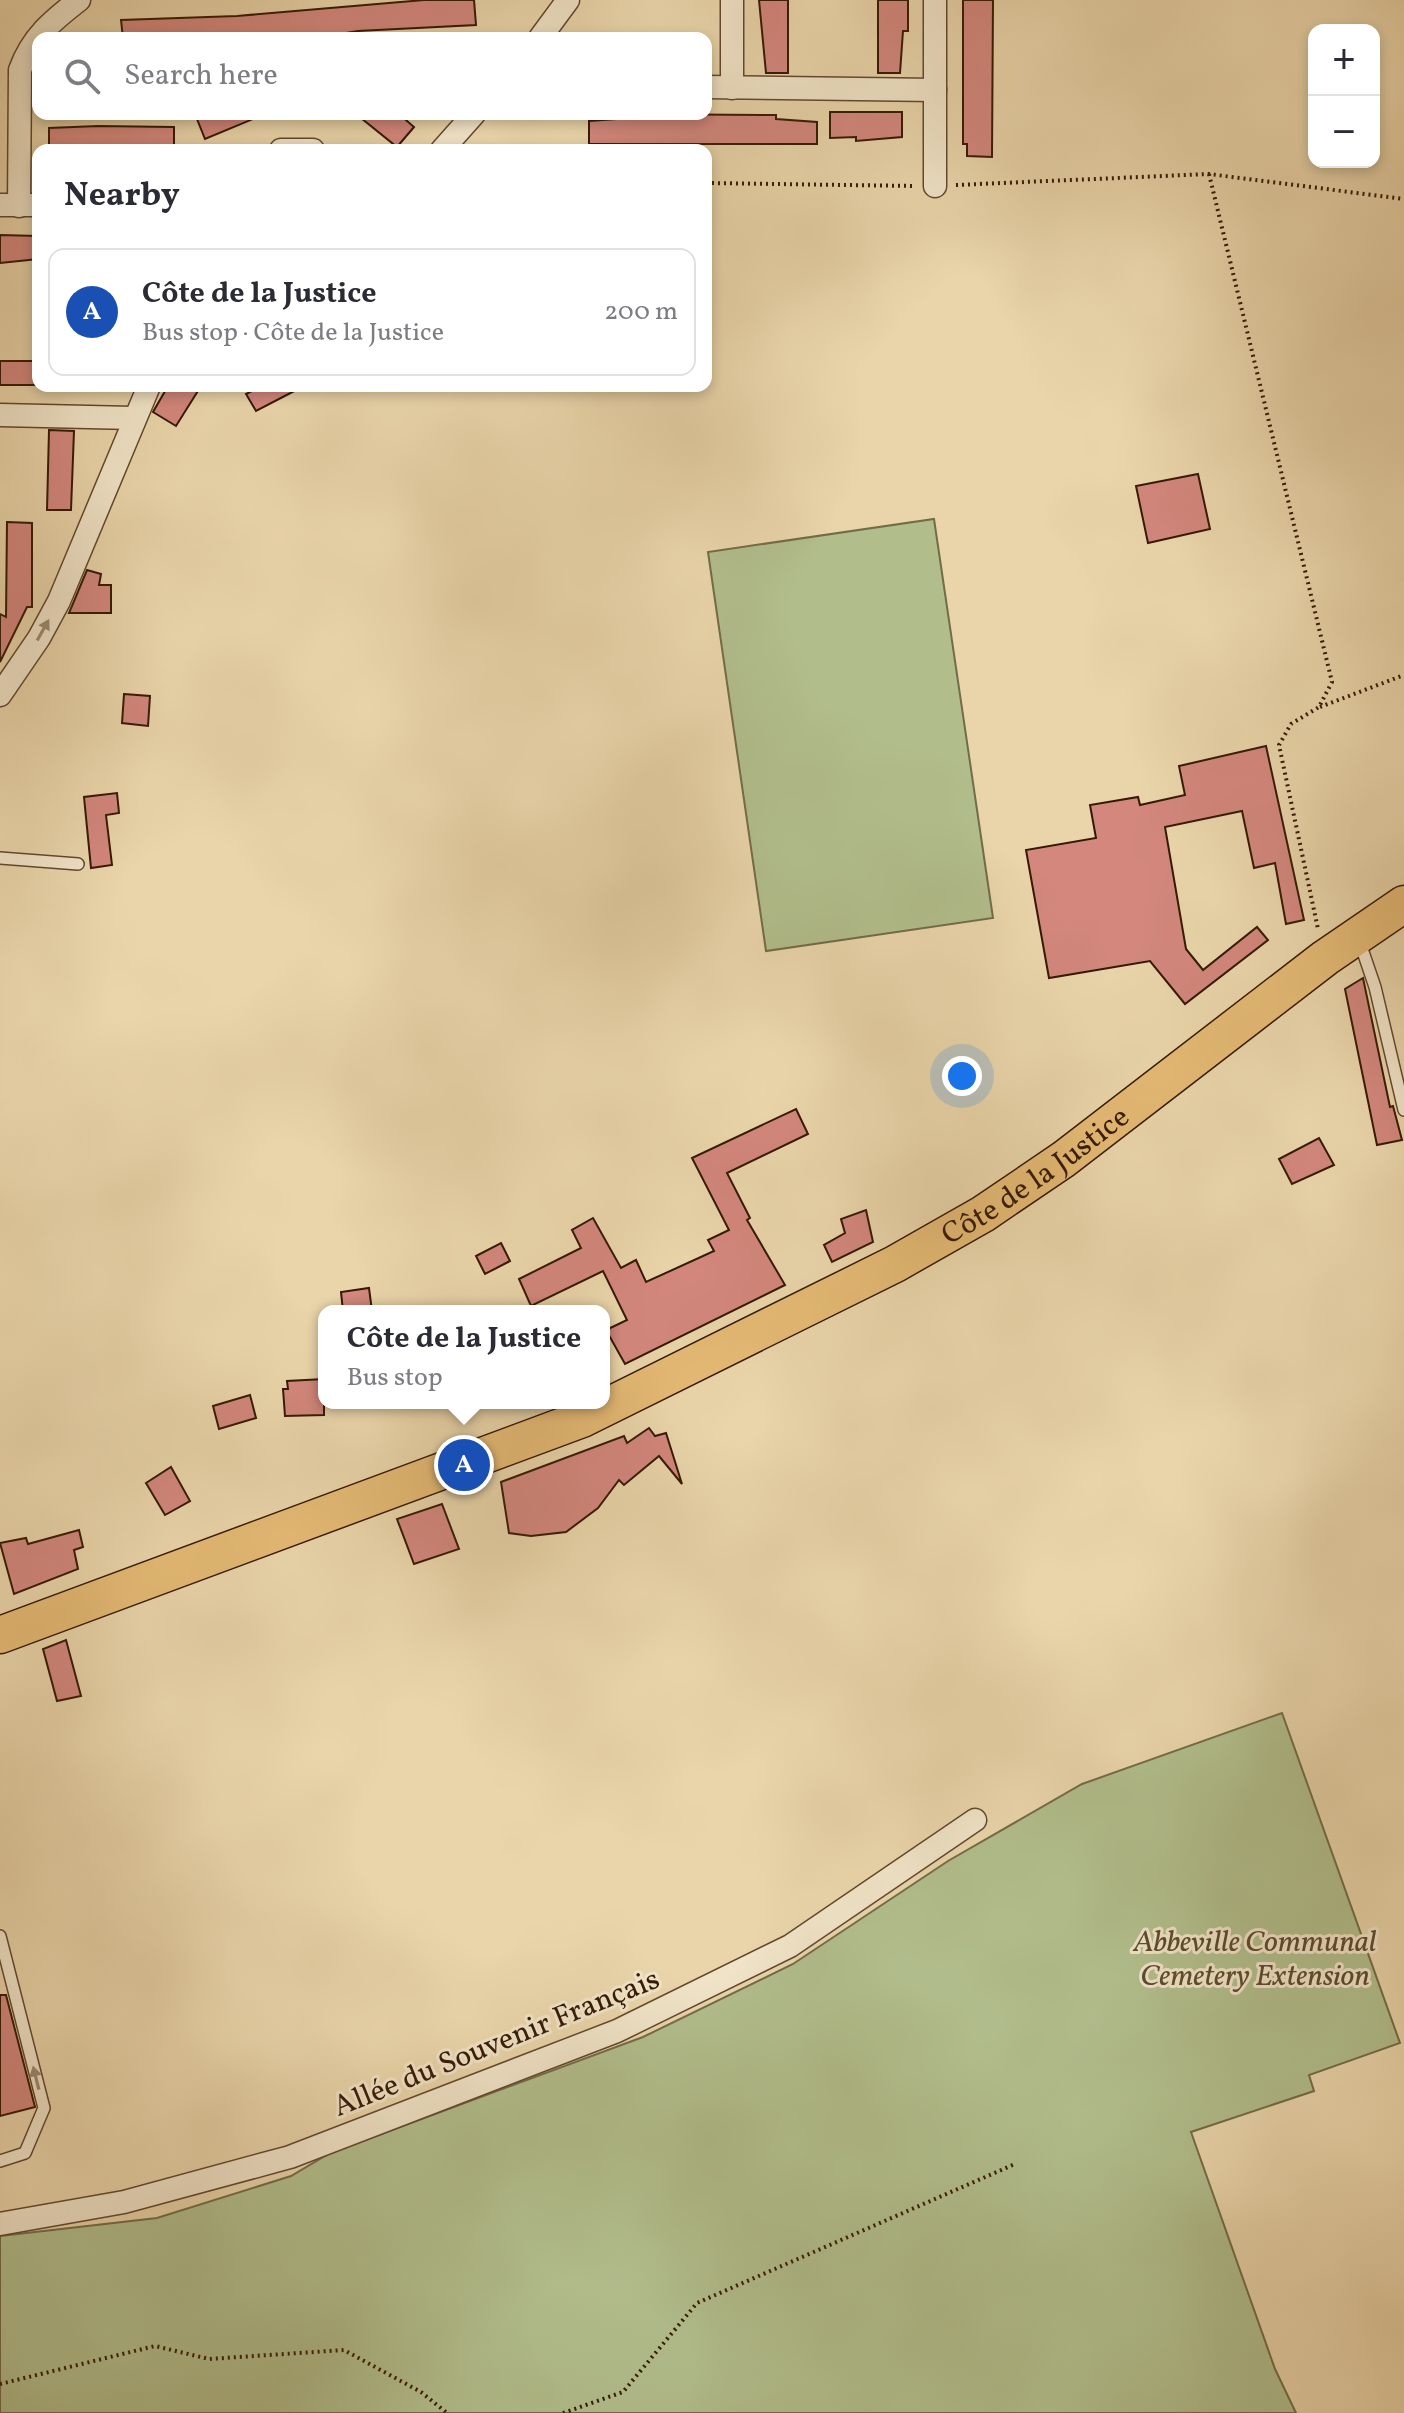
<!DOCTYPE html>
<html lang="en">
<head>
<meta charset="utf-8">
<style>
	body { margin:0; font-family:Vollkorn,serif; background:#f2f2f3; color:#2b2b33 }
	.controls { position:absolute; right:24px; top:24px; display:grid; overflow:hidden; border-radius:16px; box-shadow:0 4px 12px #0003 }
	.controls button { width:72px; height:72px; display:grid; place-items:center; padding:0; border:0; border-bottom:2px solid #e1e1e2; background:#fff; color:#2b2b33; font:40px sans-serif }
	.you { position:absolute; left:962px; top:1076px; width:28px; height:28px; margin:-20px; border:6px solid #fff; border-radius:50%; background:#1a73e8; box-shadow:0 0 0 12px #1a73e833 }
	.badge { display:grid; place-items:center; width:52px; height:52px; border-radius:50%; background:#0f766e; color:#fff; font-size:26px; font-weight:700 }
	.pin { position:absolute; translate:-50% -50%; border:4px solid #fff; box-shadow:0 2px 8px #0006 }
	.popup { position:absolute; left:318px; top:1305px; width:292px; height:104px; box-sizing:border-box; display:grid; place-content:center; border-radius:16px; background:#fff; filter:drop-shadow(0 2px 6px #0005); font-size:26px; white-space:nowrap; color:#7c7c81 }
	.popup b { font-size:30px; color:#2b2b33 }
	.popup::after { content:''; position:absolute; left:50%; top:100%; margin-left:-16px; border:16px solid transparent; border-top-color:#fff }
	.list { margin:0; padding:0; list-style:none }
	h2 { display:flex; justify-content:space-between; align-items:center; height:104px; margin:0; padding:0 32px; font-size:34px }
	h2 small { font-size:26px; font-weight:400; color:#7c7c81 }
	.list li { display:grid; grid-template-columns:52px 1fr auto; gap:24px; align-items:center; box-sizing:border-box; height:128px; margin:0 16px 16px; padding:0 16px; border:2px solid #e1e1e2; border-radius:16px }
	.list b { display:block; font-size:30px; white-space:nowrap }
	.list p { margin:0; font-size:26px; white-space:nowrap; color:#7c7c81 }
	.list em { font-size:26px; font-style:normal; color:#7c7c81 }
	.icon { flex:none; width:44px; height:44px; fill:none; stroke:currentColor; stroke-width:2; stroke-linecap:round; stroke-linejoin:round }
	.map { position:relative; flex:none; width:1404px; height:2413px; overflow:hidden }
	.search { position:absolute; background:#fff; box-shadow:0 4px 12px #0003; left:32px; top:32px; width:680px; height:88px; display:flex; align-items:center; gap:20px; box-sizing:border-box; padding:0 28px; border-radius:16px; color:#7c7c81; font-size:30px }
	.panel { position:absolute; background:#fff; box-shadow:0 4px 12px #0003; left:32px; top:144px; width:680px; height:248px; border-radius:16px }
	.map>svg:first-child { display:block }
	.green { fill:#b1be8c; stroke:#736c48; stroke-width:2 }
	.building { fill:#d3877d; stroke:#351904; stroke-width:2 }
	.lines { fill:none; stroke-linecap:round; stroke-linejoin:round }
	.service-casing { stroke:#62482e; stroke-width:14 }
	.minor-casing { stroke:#62482e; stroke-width:25 }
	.primary-casing { stroke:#351904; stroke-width:39 }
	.path { stroke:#351904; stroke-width:4; stroke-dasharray:2 4; stroke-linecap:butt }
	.service { stroke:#f1e4c8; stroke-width:11 }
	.minor { stroke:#f1e4c8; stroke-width:22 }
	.primary { stroke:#e5ba75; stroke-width:36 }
	.oneway { fill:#9c8970 }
	.labels { text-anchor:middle; stroke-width:6; stroke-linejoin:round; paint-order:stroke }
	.street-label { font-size:30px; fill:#351904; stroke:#f1e4c8 }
	.park-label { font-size:30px; font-style:italic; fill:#5a4b2d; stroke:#f1e4c8 }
</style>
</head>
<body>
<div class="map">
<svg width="1404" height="2413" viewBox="0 0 1404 2413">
	<rect width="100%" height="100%" fill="#ead5aa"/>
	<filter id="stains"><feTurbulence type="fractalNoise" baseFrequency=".0025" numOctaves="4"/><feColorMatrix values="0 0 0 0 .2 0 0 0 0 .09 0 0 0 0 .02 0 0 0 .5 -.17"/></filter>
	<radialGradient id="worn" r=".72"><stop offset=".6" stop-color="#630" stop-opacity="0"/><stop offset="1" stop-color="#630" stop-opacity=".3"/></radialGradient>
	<!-- green -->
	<g class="green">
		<path d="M934,519L993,918L766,951L708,552Z"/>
		<path d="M1282,1713L1400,2043L1309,2075L1314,2091L1191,2132L1275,2369L1296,2413H0V2236L157,2218L291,2176L330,2153L643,2037L793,1964L948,1861L1082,1784Z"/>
	</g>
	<!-- building -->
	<g class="building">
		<path d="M424,0H474L476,25L358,31L339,34V38H123L121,20L237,16Z"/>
		<path d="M759,0H788V73H766Z"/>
		<path d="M878,0H908V31H903L900,73H878Z"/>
		<path d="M963,0H993L992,157L967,156V144H963Z"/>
		<path d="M830,112H902V137L856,141V137L830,138Z"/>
		<path d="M195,114H265L205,139Z"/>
		<path d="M356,114H399L414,127L397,147Z"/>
		<path d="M630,114L776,115V119L817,122V144H589V121L630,118Z"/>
		<path d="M98,126L174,127V150H49V128Z"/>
		<path d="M0,235L38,236V259L0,263Z"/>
		<rect x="0" y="361" width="38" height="24"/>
		<path d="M168,386H201L176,426L153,412Z"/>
		<path d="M262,386H304L256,411L246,394Z"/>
		<path d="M49,430L74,431L71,510H47Z"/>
		<path d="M1198,474L1210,529L1148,543L1136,486Z"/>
		<path d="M7,522L32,523V607H27L0,662V614L6,617Z"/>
		<path d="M87,570L101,574L99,585H111V613H69Z"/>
		<path d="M124,694L150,696L148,726L122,723Z"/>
		<path d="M1266,746L1304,920L1286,924L1275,863L1254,868L1242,811L1165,827L1186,949L1203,970L1257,927L1268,940L1185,1004L1150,961L1049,978L1026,850L1096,838L1090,805L1138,797L1140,805L1185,795L1179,766Z"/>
		<path d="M117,793L119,813L106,815L112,865L91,868L84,797Z"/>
		<path d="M1363,978L1390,1107L1393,1106L1402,1140L1377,1145L1345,989Z"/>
		<path d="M796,1109L808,1134L727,1173L750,1218L747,1220L785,1285L625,1364L606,1330L627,1320L603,1271L531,1306L519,1279L581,1248L572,1230L593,1218L621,1268L636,1260L646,1282L714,1251L708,1240L729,1230L692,1158Z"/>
		<path d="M1319,1138L1334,1165L1292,1184L1279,1159Z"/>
		<path d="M866,1210L873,1242L832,1262L824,1245L845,1233L841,1219Z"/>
		<path d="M501,1243L510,1261L485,1274L476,1256Z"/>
		<path d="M369,1288L372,1311H343L341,1292Z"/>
		<path d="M324,1379V1415L285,1416L283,1389H288L287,1381Z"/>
		<path d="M250,1395L256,1418L219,1429L213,1406Z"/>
		<path d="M649,1428L655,1436L666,1433L682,1484L659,1456L624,1485L619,1480L598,1508L566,1532L531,1536L509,1533L501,1482L624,1436L627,1443Z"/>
		<path d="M171,1467L190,1501L165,1515L146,1483Z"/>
		<path d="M442,1504L459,1549L414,1564L397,1519Z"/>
		<path d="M79,1530L83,1547L74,1550L78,1569L14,1594L0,1543L26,1538L28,1544Z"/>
		<path d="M66,1640L81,1696L57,1701L43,1649Z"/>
		<path d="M0,1995H6L35,2107L0,2116Z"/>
	</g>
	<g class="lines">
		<defs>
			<g id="service">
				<path d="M0,858L78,864"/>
				<path d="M1359,940L1375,987L1404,1110"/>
				<path d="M0,1936L44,2108L25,2153L0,2161"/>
			</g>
			<g id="minor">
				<path d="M732,0V88"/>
				<path d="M540,38L568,0"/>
				<path d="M706,87L935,90"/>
				<path d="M281,150H313"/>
				<path d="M442,150L474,114"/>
				<path d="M935,186V0"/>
				<path d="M0,205H38"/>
				<path d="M19,206L20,70C32,37 52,21 79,0"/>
				<path d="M0,415L133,418"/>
				<path d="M0,695L39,638L59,601L149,386"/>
				<path d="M0,2224L124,2202L290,2157L617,2031L790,1946L975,1820"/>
			</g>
			<g id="primary">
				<path id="s1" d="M0,1635L582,1419L895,1264L983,1214L1064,1159L1325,958L1404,904"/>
			</g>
		</defs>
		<!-- service casing -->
		<use href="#service" class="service-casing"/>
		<!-- minor casing -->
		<use href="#minor" class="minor-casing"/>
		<!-- primary casing -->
		<use href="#primary" class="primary-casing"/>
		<!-- path -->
		<g class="path">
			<path d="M1209,174L1332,682L1319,707L1291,724L1279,745L1318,929"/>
			<path d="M706,183L916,186"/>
			<path d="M956,185L1209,174L1404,199"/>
			<path d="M1320,707L1404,675"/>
			<path d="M0,2384L155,2346L209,2359L344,2350L421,2392L447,2413"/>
			<path d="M563,2413L623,2392L697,2303L1015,2164"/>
		</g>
		<!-- service -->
		<use href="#service" class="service"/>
		<!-- minor -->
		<use href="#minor" class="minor"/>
		<!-- primary -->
		<use href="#primary" class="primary"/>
	</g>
	<!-- one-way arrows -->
	<defs><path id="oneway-solid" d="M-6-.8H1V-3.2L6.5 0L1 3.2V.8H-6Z" transform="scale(2)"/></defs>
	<g class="oneway">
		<use href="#oneway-solid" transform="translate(43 630) rotate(-61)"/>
		<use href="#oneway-solid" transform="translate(36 2078) rotate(-104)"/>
	</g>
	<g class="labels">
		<!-- street labels -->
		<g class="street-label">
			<text dy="10" stroke="none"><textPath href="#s1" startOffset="1136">Côte de la Justice</textPath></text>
			<text transform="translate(496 2042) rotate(-22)" y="10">Allée du Souvenir Français</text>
		</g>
		<!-- park labels -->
		<g class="park-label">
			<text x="1255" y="1951">Abbeville Communal<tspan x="1255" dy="34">Cemetery Extension</tspan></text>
		</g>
	</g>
	<rect width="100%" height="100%" filter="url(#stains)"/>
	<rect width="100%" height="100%" fill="url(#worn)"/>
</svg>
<div class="controls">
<button>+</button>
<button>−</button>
</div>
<div class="you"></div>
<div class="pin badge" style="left:464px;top:1465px;background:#1a4fb4">A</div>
<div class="popup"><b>Côte de la Justice</b>Bus stop</div>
<div class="search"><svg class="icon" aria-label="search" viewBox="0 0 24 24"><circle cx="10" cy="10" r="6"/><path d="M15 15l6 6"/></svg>Search here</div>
<section class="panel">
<h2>Nearby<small></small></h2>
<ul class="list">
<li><span class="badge" style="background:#1a4fb4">A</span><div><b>Côte de la Justice</b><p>Bus stop · Côte de la Justice</p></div><em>200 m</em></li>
</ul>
</section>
</div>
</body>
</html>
